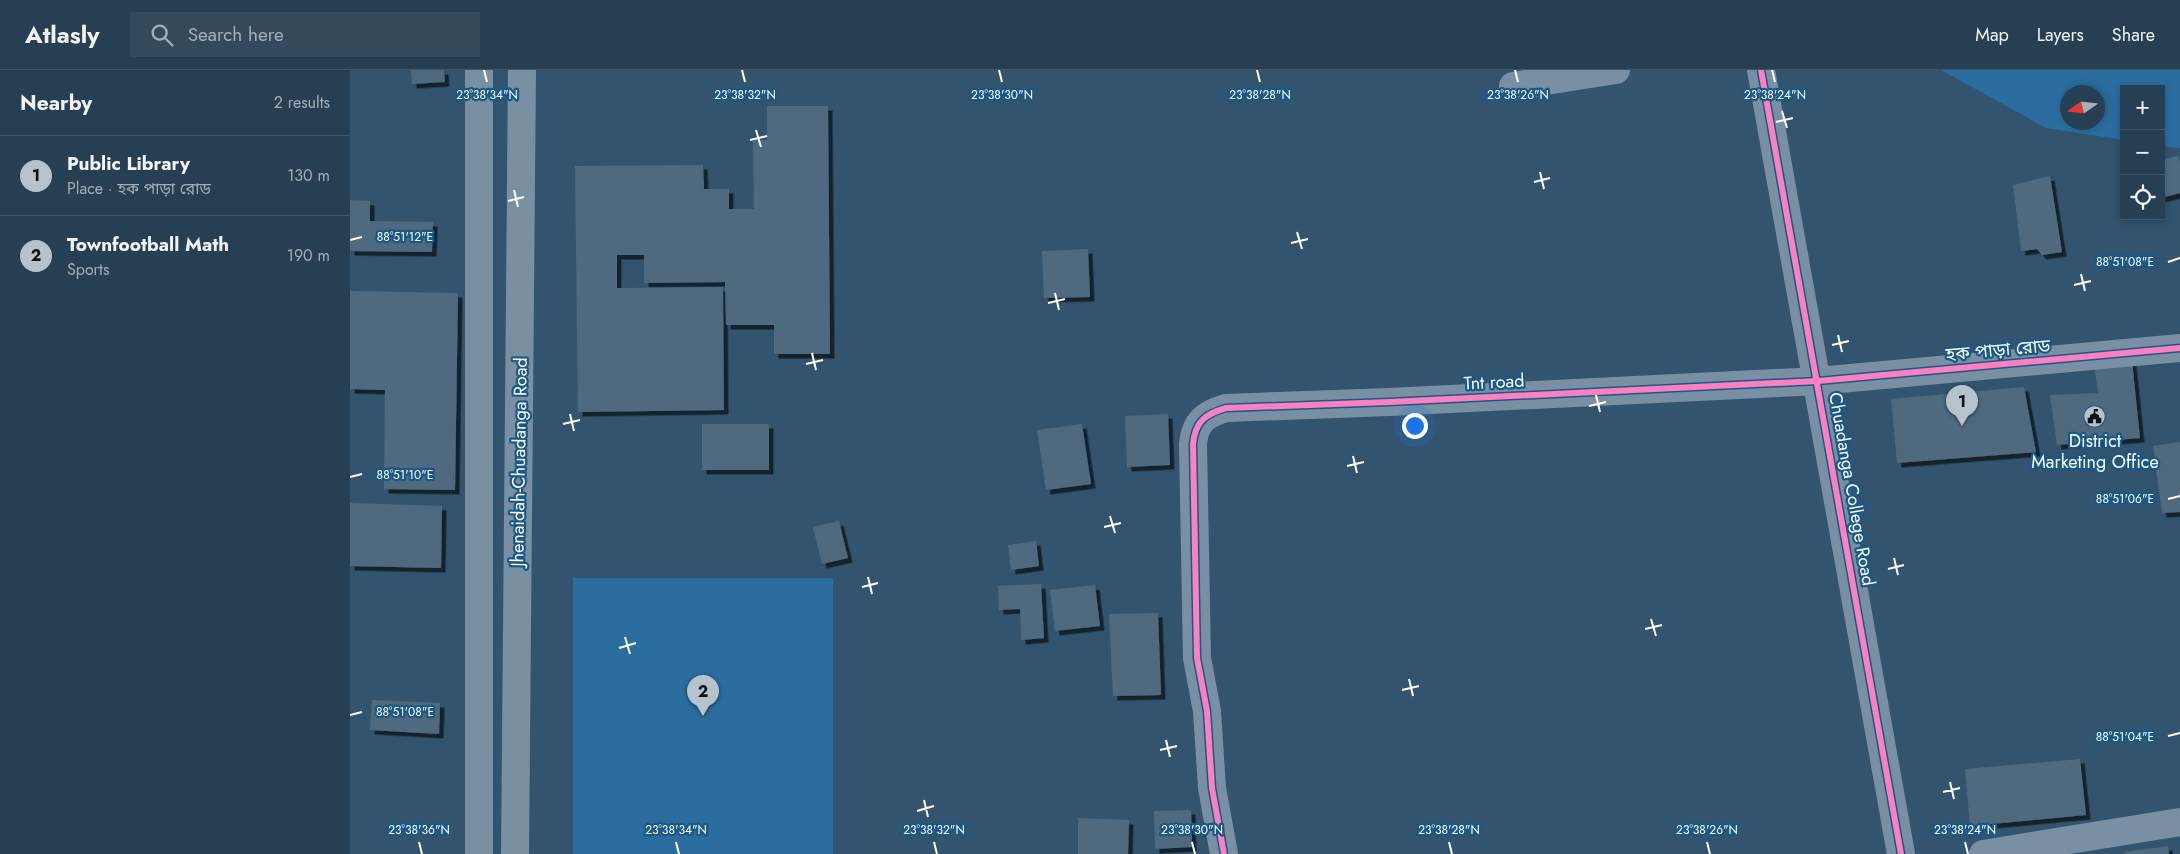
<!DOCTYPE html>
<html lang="en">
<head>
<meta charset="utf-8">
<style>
	body { margin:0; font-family:Jost,"Noto Sans Bengali",sans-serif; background:#324a5c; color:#f1f3f6 }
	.controls { position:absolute; right:15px; top:15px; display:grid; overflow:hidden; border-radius:0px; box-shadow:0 2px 8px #0003 }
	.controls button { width:45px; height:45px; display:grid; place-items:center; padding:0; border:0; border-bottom:1px solid #425869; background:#263f52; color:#f1f3f6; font:25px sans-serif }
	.compass { position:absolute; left:1710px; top:15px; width:45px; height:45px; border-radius:50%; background:#263f52; box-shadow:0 2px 8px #0003; rotate:256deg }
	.you { position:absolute; left:1064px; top:355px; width:18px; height:18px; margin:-12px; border:4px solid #fff; border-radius:50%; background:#1a73e8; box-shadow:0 0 0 8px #1a73e833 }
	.badge { display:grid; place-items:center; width:32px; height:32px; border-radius:50%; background:#b7c3cc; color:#111; font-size:16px; font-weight:700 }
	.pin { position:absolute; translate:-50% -41px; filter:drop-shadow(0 1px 2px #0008) }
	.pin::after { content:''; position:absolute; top:26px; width:18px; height:15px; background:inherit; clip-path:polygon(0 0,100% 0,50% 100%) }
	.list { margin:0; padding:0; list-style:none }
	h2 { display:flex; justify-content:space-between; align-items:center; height:65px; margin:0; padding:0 20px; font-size:21px }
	h2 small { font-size:16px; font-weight:400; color:#a4afb8 }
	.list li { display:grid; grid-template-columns:32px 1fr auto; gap:15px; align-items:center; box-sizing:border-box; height:80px; padding:0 20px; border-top:1px solid #425869 }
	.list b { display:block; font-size:19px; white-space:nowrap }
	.list p { margin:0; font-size:16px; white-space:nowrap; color:#a4afb8 }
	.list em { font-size:16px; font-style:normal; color:#a4afb8 }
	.icon { flex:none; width:28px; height:28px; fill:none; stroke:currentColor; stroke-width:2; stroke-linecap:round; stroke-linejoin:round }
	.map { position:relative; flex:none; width:1830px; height:784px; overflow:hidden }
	header { display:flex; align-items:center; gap:30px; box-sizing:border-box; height:70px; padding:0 25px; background:#263f52; border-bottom:1px solid #425869 }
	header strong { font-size:24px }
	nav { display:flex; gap:28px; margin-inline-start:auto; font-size:18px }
	.search { width:350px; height:45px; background:#324a5c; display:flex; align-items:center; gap:12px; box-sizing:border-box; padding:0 18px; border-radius:0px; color:#a4afb8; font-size:19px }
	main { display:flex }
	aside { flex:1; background:#263f52 }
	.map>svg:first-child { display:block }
	.green { fill:#2b6d9e; fill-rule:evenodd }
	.building { fill:#4f6a7f; filter:url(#shadow) }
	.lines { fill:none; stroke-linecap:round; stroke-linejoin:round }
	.minor { stroke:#7990a4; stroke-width:28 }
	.major { stroke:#7890a1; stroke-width:28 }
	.cycleway-casing { stroke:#1a5887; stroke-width:9 }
	.cycleway { stroke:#ff80c0; stroke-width:6 }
	.ticks { fill:none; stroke:#fff; stroke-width:2 }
	.labels { text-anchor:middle; stroke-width:4.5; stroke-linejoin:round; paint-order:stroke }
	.street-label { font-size:18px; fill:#fff; stroke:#1a5887 }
	.poi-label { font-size:18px; fill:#fff; stroke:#1a5887 }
	.ticks-label { font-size:12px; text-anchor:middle; fill:#fff; stroke:#1a5887; stroke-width:4.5; stroke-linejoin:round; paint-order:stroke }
</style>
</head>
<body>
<header>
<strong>Atlasly</strong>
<div class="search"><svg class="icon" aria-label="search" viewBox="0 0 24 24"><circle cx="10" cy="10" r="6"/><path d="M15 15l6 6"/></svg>Search here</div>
<nav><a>Map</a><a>Layers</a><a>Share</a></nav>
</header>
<main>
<aside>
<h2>Nearby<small>2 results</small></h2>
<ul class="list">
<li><span class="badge">1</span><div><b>Public Library</b><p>Place · হক পাড়া রোড</p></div><em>130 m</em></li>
<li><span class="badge">2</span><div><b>Townfootball Math</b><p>Sports</p></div><em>190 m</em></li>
</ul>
</aside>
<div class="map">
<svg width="1830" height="784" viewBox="0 0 1830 784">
	<defs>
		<filter id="shadow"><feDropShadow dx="4.5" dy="4.5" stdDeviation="0" flood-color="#0009"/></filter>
	</defs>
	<rect width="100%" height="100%" fill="#32546e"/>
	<!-- green -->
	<g class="green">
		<path d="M1591,0H1830V78L1811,76V19H1774V70L1696,58ZM1718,22H1748V52H1718Z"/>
		<rect x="223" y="508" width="260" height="276"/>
	</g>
	<!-- building -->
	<g class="building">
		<path d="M61,0H94L95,12L62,14Z"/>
		<path d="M417,36H478L480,284H424V255H376L375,212L294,213V185H267V218L373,217L374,340L228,342L225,96L353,95L354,119H379V139H404L403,71L417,70Z"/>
		<path d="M1828,86L1830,92V123L1811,128V90Z"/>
		<path d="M1700,106L1712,182L1692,185L1687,179L1671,181L1663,115Z"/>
		<path d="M0,130L20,131V151L83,152L82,182L0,181Z"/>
		<path d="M738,179L740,227L694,228L692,181Z"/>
		<path d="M0,221L108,223L105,420L34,419L35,320L0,319Z"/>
		<path d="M1782,291L1790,368L1707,375L1700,325L1748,323L1744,294Z"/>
		<path d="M1674,317L1686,382L1547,393L1541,329Z"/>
		<path d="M818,344L820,395L777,397L775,346Z"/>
		<rect x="352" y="354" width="67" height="46"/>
		<path d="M732,354L741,414L696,420L687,360Z"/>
		<path d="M1830,372V442L1812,443L1803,376Z"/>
		<path d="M0,433L92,436L91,498L0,496Z"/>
		<path d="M489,451L498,488L472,494L463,457Z"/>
		<path d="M686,471L689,496L661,500L658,475Z"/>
		<path d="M691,514L694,568L671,570L670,539L649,540L648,516Z"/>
		<path d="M745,515L750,556L705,561L700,520Z"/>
		<path d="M808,543L811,625L763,626L759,544Z"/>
		<path d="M22,630L90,633L89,664L20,660Z"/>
		<path d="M1730,689L1736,745L1620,756L1615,699Z"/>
		<path d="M841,740L842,777L805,779L804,741Z"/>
		<path d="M728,748L779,750L778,784H728Z"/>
		<path d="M1818,776L1819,784H1775L1774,782Z"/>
	</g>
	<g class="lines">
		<!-- minor -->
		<g class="minor">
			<path d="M1411,0L1551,784"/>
			<path d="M1163,16L1266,0"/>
			<path d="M874,784L862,718L857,641L847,588L843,374C845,352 855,344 876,338L1039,332L1468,311L1830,278"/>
			<path d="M1633,784L1830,752"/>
		</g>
		<!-- major -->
		<g class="major">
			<path d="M129,0V784"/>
			<path d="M165,784L172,0"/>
		</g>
		<defs>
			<g id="cycleway">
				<path d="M1411,0L1551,784"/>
				<path d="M874,784L862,718L857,641L847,588L843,374C845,352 855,344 876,338L1039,332L1468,311L1830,278"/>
			</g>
		</defs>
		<!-- cycleway casing -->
		<use href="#cycleway" class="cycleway-casing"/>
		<!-- cycleway -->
		<use href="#cycleway" class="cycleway"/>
	</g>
	<!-- ticks -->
	<path class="ticks" d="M134,0L137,12M392,0L395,12M649,0L652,12M907,0L910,12M1165,0L1168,12M1422,0L1425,12M1432,41L1437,58M1426,52L1443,48M406,60L411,77M400,70L417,66M1190,102L1194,119M1184,112L1200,108M164,120L168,137M158,131L174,127M947,162L952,179M0,170L12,167M941,173L958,169M1818,192L1830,188M1731,204L1735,221M1724,215L1741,211M705,223L709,240M698,233L715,229M1488,265L1492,282M1482,275L1499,271M462,283L466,300M456,294L473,290M1246,325L1250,342M1239,336L1256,332M220,344L224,361M213,354L230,350M1003,386L1007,403M997,396L1014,392M0,407L12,404M1818,429L1830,426M760,446L765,463M754,457L771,453M1544,488L1548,505M1538,499L1554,495M518,507L522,524M512,517L528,513M1301,549L1306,566M1295,559L1312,555M275,567L280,584M269,578L286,573M1059,609L1063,626M1052,620L1069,616M0,645L12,642M1818,666L1830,663M816,670L820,687M810,680L827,676M1600,712L1604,729M1593,722L1610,718M574,730L578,747M567,741L584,736M69,772L72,784M326,772L329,784M584,772L587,784M842,772L845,784M1099,772L1102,784M1357,772L1360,784M1615,772L1618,784"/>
	<!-- icons -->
	<defs>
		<symbol id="civic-disc" viewBox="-11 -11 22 22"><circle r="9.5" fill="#b7c3cc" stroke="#1a5887"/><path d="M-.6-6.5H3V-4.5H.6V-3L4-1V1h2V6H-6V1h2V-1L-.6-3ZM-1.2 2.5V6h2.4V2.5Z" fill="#111"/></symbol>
	</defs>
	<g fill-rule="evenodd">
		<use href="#civic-disc" x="1732" y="334" width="25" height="25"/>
	</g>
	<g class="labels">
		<!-- street labels -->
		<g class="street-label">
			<text transform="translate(1648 280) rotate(-5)" y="6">হক পাড়া রোড</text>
			<text transform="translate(1144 312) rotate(-3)" y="6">Tnt road</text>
			<text transform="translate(169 392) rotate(-89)" y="6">Jhenaidah-Chuadanga Road</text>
			<text transform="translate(1502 419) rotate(80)" y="6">Chuadanga College Road</text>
		</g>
		<!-- poi labels -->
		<g class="poi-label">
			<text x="1745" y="377">District<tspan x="1745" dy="21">Marketing Office</tspan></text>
		</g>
	</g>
	<g class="ticks-label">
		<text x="137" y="29">23°38'34"N</text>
		<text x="395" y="29">23°38'32"N</text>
		<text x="652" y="29">23°38'30"N</text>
		<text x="910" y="29">23°38'28"N</text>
		<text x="1168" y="29">23°38'26"N</text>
		<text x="1425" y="29">23°38'24"N</text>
		<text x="55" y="171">88°51'12"E</text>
		<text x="1775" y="196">88°51'08"E</text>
		<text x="55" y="409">88°51'10"E</text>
		<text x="1775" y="433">88°51'06"E</text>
		<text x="55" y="646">88°51'08"E</text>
		<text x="1775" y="671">88°51'04"E</text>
		<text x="69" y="764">23°38'36"N</text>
		<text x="326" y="764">23°38'34"N</text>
		<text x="584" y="764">23°38'32"N</text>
		<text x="842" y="764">23°38'30"N</text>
		<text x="1099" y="764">23°38'28"N</text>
		<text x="1357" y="764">23°38'26"N</text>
		<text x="1615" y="764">23°38'24"N</text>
	</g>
</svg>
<div class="controls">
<button>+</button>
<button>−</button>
<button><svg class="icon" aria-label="locate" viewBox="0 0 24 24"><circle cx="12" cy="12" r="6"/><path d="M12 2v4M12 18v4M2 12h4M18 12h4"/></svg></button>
</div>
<svg class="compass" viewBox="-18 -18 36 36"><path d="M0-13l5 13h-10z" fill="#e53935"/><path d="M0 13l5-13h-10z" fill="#a4afb8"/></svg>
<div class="you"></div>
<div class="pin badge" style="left:1612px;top:356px">1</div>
<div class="pin badge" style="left:353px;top:646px">2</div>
</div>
</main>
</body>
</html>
